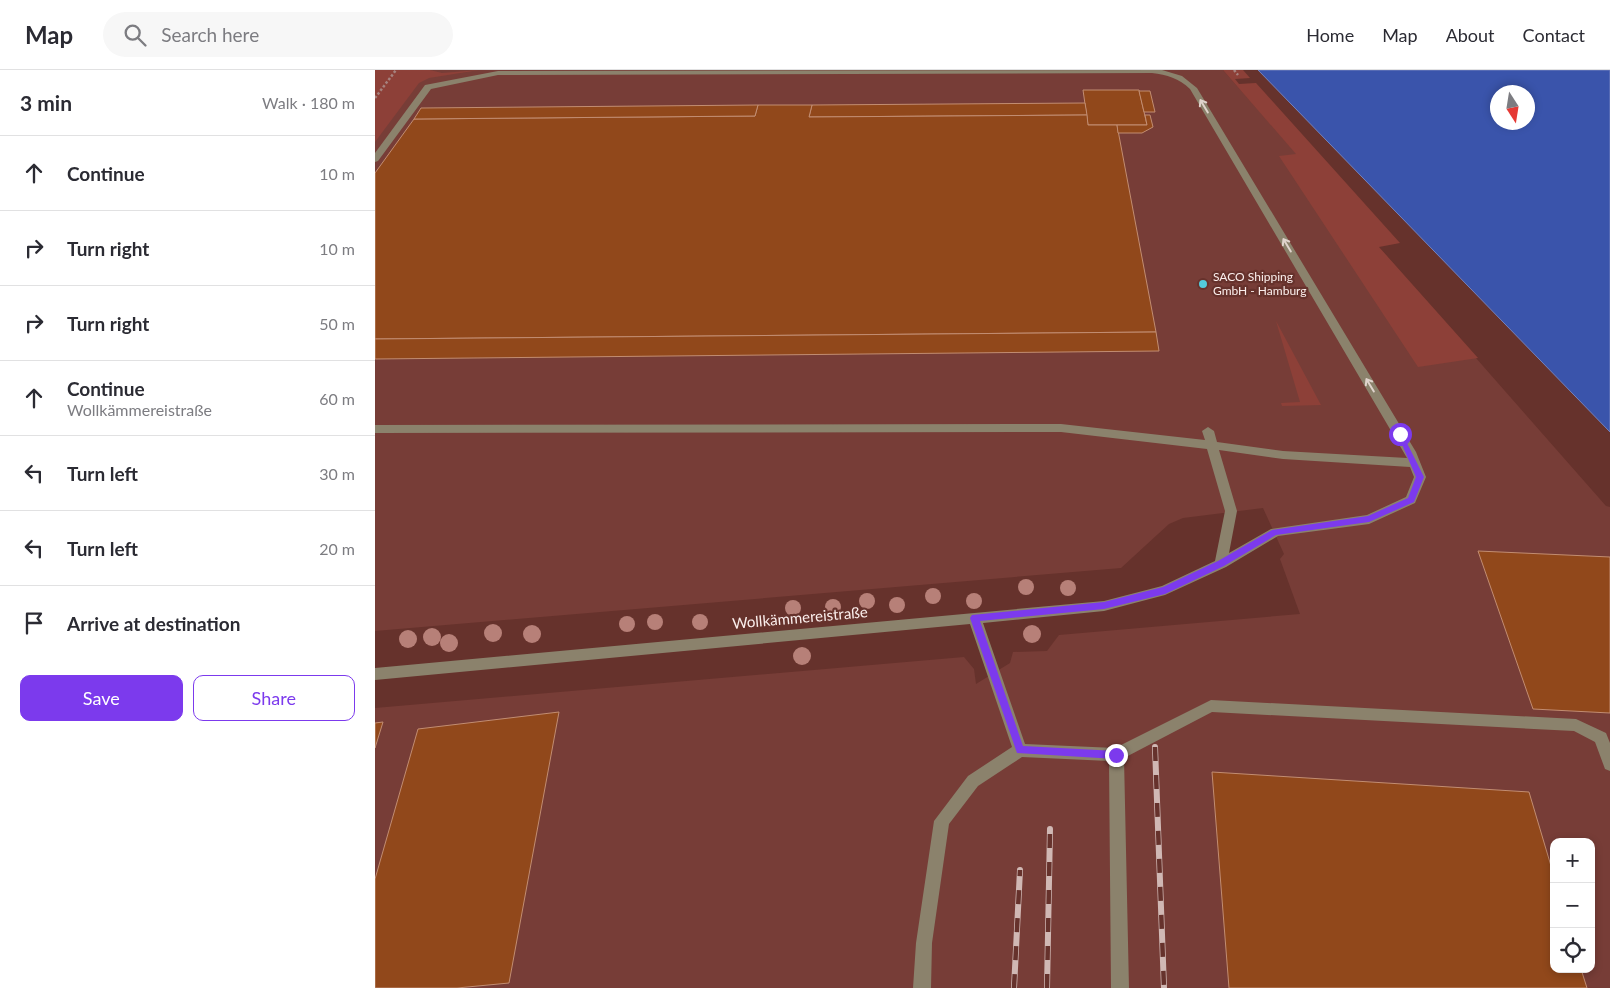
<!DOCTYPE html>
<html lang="en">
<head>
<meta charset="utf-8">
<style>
	body { margin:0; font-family:Lato,sans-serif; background:#f7f7f7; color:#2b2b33 }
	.controls { position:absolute; right:15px; bottom:15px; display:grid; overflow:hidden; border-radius:10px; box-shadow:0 2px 8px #0003 }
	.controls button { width:45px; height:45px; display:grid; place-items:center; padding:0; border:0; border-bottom:1px solid #e1e1e2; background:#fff; color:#2b2b33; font:25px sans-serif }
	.compass { position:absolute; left:1115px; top:15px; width:45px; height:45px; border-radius:50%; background:#fff; box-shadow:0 2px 8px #0003; rotate:168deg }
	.stop { position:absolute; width:15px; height:15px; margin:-11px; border:4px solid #7c3aed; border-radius:50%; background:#fff }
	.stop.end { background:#7c3aed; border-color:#fff; box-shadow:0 1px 5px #0008 }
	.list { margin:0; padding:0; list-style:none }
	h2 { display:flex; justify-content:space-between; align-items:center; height:65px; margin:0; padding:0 20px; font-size:21px }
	h2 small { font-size:16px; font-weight:400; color:#7c7c81 }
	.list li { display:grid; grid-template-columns:32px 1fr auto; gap:15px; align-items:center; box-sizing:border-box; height:75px; padding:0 20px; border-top:1px solid #e1e1e2 }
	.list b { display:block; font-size:19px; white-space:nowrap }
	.list p { margin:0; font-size:16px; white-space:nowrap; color:#7c7c81 }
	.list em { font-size:16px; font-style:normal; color:#7c7c81 }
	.actions { display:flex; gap:10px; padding:15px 20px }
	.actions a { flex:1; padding:11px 0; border:1px solid #7c3aed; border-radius:10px; text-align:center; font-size:18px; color:#7c3aed }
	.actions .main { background:#7c3aed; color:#fff }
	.icon { flex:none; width:28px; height:28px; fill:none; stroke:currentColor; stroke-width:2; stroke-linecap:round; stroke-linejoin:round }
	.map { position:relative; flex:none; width:1235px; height:918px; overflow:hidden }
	header { display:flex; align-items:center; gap:30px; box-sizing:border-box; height:70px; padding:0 25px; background:#fff; border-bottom:1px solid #e1e1e2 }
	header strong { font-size:24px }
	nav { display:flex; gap:28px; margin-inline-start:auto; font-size:18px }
	.search { width:350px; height:45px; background:#f7f7f7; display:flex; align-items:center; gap:12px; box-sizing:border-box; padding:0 18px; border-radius:28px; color:#7c7c81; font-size:19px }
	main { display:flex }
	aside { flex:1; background:#fff }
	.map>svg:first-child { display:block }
	.built { fill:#773d37; fill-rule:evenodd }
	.green { fill:#8d4038 }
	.water { fill:#3a54ab; stroke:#7482be; fill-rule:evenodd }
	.building { fill:#91481b; stroke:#c28d72 }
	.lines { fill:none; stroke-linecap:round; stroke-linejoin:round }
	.path { stroke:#a6827e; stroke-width:2.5; stroke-dasharray:2.5 2; stroke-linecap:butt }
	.minor { fill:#8b826c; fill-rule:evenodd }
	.rail-casing { stroke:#d0b8b4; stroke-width:6 }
	.rail { stroke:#66322c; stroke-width:4.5; stroke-dasharray:14; stroke-linecap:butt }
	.tree { fill:#b78078 }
	.oneway { stroke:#dfd3cc }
	.route { fill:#7c3aed }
	.poi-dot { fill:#53cbdb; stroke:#66322c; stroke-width:2 }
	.labels { text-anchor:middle; stroke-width:4.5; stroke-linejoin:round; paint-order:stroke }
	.far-poi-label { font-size:12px; fill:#fbeeec; stroke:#66322c; text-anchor:start }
	.street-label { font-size:15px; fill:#fbeeec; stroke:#66322c }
</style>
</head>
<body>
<header>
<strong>Map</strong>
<div class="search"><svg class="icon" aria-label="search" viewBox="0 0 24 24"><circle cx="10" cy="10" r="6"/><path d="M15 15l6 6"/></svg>Search here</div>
<nav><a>Home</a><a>Map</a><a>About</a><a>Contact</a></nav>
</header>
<main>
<aside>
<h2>3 min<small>Walk · 180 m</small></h2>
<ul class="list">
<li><svg class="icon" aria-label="ahead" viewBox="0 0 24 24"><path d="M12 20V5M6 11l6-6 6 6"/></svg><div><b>Continue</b></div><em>10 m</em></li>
<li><svg class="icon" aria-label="right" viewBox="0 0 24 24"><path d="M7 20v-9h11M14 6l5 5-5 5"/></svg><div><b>Turn right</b></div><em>10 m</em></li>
<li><svg class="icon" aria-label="right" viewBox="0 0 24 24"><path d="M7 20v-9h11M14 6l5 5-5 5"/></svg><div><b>Turn right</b></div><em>50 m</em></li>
<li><svg class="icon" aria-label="ahead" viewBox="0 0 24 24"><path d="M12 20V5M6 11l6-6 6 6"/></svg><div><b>Continue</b><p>Wollkämmereistraße</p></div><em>60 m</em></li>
<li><svg class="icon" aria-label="left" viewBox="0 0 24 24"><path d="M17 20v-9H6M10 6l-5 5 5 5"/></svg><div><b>Turn left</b></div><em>30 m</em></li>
<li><svg class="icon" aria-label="left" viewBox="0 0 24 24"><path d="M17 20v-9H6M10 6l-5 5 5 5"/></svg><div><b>Turn left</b></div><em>20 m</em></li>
<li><svg class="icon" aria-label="arrive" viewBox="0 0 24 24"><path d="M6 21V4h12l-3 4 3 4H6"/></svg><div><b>Arrive at destination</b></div></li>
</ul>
<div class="actions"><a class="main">Save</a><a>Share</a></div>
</aside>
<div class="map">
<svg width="1235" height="918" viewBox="0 0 1235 918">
	<rect width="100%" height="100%" fill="#66322c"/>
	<!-- built -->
	<path class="built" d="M34,0H848L1231,436L1235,437V918H0V638L589,587L599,599L601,614L635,593L638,582L672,581L684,565L925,544L905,489L909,484L888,438L808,448L794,454L783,464L746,498L0,561V44ZM1179,772H1216V899H1179Z"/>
	<!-- green -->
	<g class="green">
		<path d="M0,0H55L67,3L104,0L54,8L44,13L0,72Z"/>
		<path d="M848,0H868L875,8L860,9L864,14L881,13L1025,173L1004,177L1103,288L1043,297L904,86L921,84Z"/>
		<path d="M901,251L946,335L907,336L906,333L925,332Z"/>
	</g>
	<!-- water -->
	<path class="water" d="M883,0H1235V362ZM1122,22H1152V52H1122Z"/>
	<!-- building -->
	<g class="building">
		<path d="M708,20H764L772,55H713Z"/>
		<path d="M764,21H775L780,42H769Z"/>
		<path d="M710,33L712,45L434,47L437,35Z"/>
		<path d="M383,35H437L434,47L712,45L713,55H742L781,262L0,269V103L39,49L380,46Z"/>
		<path d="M383,35L380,46L39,49L46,38Z"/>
		<path d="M770,45H775L778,57L767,63H743L742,55H772Z"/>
		<path d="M781,262L784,281L0,289V269Z"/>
		<path d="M1103,481L1235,487V643L1158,639Z"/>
		<path d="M184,642L134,913L82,918H0V809L43,659Z"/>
		<path d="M8,652L0,678V653Z"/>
		<path d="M837,702L1154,722L1179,806V899H1206L1212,918H854Z"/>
	</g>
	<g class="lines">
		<!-- path -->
		<g class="path">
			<path d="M859,0L863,5"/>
			<path d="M0,28L21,0"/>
		</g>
		<!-- minor -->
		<path class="minor" d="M787,0L807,6L822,18L1041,382L1051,407L1040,433L994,454L903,466L851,497L790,525L729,541L608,553L650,674L740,678L836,630L1201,649L1231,663L1235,673V701L1230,699L1220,672L1199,661L837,642L749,688L754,918H736L734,691L647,687L603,716L574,754L557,873L556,918H538L541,873L559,751L593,706L637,677L595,554L0,610V598L729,531L787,516L840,491L850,441L832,379L686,362L0,363V355L686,354L830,370L827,361L833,357L839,361L842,372L908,381L1032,388L815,19C804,8 792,5 777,3L123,5L56,19L3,91L0,92V83L50,15L123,1ZM844,380L908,389L1035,397L1039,407L1031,427L992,445L896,459L854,483L862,441Z"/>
		<defs>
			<g id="rail">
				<path d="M780,677L789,918"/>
				<path d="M639,918L645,800"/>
				<path d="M672,918L675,759"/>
			</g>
		</defs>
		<!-- rail casing -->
		<use href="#rail" class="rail-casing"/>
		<!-- rail -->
		<use href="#rail" class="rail"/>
	</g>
	<!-- trees -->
	<g class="tree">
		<circle cx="651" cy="517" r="8"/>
		<circle cx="693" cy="518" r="8"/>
		<circle cx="558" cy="526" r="8"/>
		<circle cx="492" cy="531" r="8"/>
		<circle cx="599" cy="531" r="8"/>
		<circle cx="522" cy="535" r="8"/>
		<circle cx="458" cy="537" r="8"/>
		<circle cx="418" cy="538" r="8"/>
		<circle cx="280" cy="552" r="8"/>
		<circle cx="325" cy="552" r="8"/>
		<circle cx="252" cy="554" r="8"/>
		<circle cx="118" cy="563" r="9"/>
		<circle cx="157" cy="564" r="9"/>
		<circle cx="657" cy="564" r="9"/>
		<circle cx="57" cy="567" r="9"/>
		<circle cx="33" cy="569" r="9"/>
		<circle cx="74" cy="573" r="9"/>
		<circle cx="427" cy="586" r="9"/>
	</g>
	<!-- one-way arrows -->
	<defs><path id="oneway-shaft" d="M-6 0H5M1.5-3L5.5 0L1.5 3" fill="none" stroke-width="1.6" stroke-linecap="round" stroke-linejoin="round" transform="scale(1.25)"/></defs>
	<g class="oneway">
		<use href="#oneway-shaft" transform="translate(829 36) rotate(-121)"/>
		<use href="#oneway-shaft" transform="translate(912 175) rotate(-121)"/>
		<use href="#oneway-shaft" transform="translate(995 315) rotate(-121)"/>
	</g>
	<!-- route -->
	<path class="route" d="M1022,363H1027L1049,407L1039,432L994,452L901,465L849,496L790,524L729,539L605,551L648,676L741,681L746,685L741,689L642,683L595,548L597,545L729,532L788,517L843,491L897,460L993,446L1033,428L1041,407Z"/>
	<!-- markers -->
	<circle class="poi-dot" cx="828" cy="214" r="5"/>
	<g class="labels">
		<!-- far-poi labels -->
		<g class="far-poi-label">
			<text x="838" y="211">SACO Shipping<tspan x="838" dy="14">GmbH - Hamburg</tspan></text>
		</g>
		<!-- street labels -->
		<g class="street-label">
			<text transform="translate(425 548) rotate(-5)" y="5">Wollkämmereistraße</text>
		</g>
	</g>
</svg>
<div class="controls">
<button>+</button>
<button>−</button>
<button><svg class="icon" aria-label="locate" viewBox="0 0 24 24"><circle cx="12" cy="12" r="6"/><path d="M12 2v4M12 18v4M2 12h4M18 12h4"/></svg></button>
</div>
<svg class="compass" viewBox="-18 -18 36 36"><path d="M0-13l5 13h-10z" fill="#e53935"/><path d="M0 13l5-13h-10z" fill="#7c7c81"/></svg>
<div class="stop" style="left:1025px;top:364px"></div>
<div class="stop end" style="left:741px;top:685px"></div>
</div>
</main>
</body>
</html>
